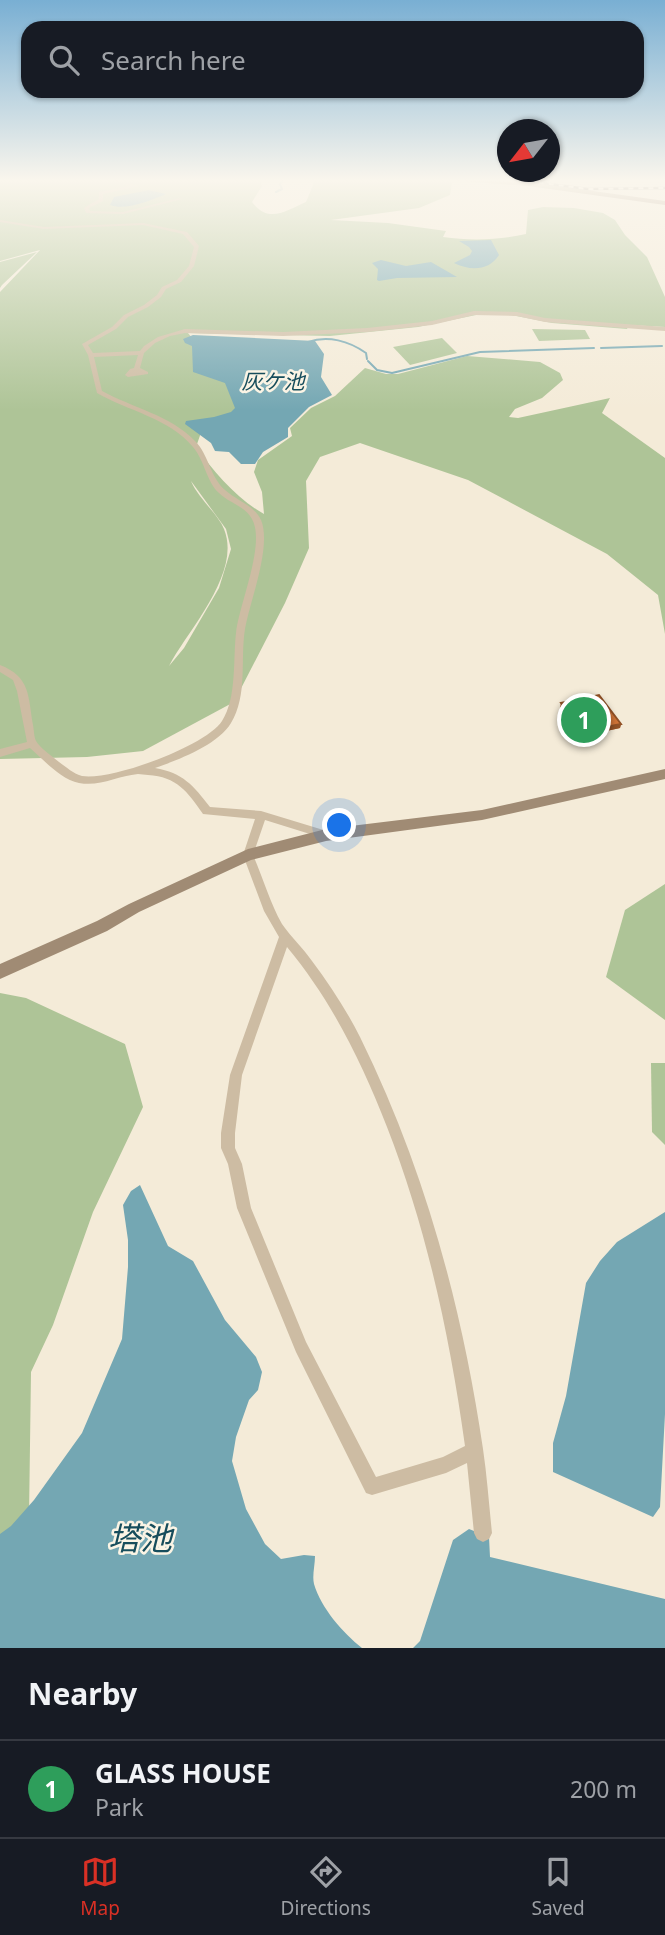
<!DOCTYPE html>
<html lang="en">
<head>
<meta charset="utf-8">
<style>
	body { margin:0; font-family:"Noto Sans","Noto Sans JP",sans-serif; background:#242831; color:#f1f3f6 }
	.compass { position:absolute; left:497px; top:119px; width:63px; height:63px; border-radius:50%; background:#171b24; box-shadow:0 2px 5px #0004; rotate:239deg }
	.you { position:absolute; left:340px; top:826px; width:24px; height:24px; margin:-18px; border:5px solid #fff; border-radius:50%; background:#1a73e8; box-shadow:0 0 0 10px #1a73e833 }
	.badge { display:grid; place-items:center; width:46px; height:46px; border-radius:50%; background:#d93025; color:#fff; font-size:23px; font-weight:700 }
	.pin { position:absolute; translate:-50% -50%; border:4px solid #fff; box-shadow:0 2px 7px #0006 }
	.list { margin:0; padding:0; list-style:none }
	h2 { display:flex; justify-content:space-between; align-items:center; height:91px; margin:0; padding:0 28px; font-size:30px }
	h2 small { font-size:23px; font-weight:400; color:#9ea1a6 }
	.list li { display:grid; grid-template-columns:46px 1fr auto; gap:21px; align-items:center; box-sizing:border-box; height:98px; padding:0 28px; border-top:2px solid #363941 }
	.list b { display:block; font-size:26px; white-space:nowrap }
	.list p { margin:0; font-size:23px; white-space:nowrap; color:#9ea1a6 }
	.list em { font-size:23px; font-style:normal; color:#9ea1a6 }
	.icon { flex:none; width:38px; height:38px; fill:none; stroke:currentColor; stroke-width:2; stroke-linecap:round; stroke-linejoin:round }
	.map { position:relative; flex:none; width:665px; height:1648px; overflow:hidden }
	.search { position:absolute; background:#171b24; box-shadow:0 2px 5px #0004; left:21px; right:21px; top:21px; height:77px; display:flex; align-items:center; gap:18px; box-sizing:border-box; padding:0 24px; border-radius:21px; color:#9ea1a6; font-size:26px }
	.sheet { height:189px; background:#171b24 }
	nav { display:flex; justify-content:space-around; align-items:center; box-sizing:border-box; height:98px; border-top:2px solid #363941; background:#171b24; font-size:19px; color:#9ea1a6 }
	nav a { display:grid; justify-items:center; gap:4px }
	nav .on { color:#d93025 }
	.map>svg:first-child { display:block }
	.green { fill:#aec497; fill-rule:evenodd }
	.water { fill:#74a7b3 }
	.lines { fill:none; stroke-linecap:round; stroke-linejoin:round }
	.stream { stroke:#74a7b3; stroke-width:2 }
	.street { fill:#cdbca3; fill-rule:evenodd }
	.secondary { fill:#a08b74; fill-rule:evenodd }
	.rail-casing { stroke:#372e26; stroke-width:2.5 }
	.rail { stroke:#fbf4e5; stroke-width:2; stroke-dasharray:5; stroke-linecap:butt }
	.wall { fill:#b46530 }
	.shaded-wall { fill:#925227 }
	.building { fill:#d17538; stroke:#925227; stroke-width:2 }
	.labels { text-anchor:middle; stroke-width:5; stroke-linejoin:round; paint-order:stroke }
	.far-water-label { font-size:21px; font-style:italic; fill:#174d5c; stroke:#fbf4e5 }
	.near-water-label { font-size:32px; font-style:italic; fill:#174d5c; stroke:#fbf4e5 }
</style>
</head>
<body>
<div class="map">
<svg width="665" height="1648" viewBox="0 0 665 1648">
	<rect width="100%" height="100%" fill="#f4ebd8"/>
	<!-- green -->
	<g class="green">
		<path d="M0,180H260L262,186L252,202C269,224 285,211 306,202L315,180H443L452,182L450,195L419,208L331,220L388,223L446,231L443,237C471,241 499,240 526,234L528,210L543,207L574,208L603,213L615,220L625,235L647,257L665,297V327L629,325L627,329L552,323L511,315L481,314L418,327L330,336L188,333L227,381L240,409L204,424L196,447C214,472 237,499 264,514L262,492L254,472L258,460L292,436L290,428L311,408L335,396L365,368L386,374H398L467,356L540,362L560,373L563,380L542,398L515,409L509,417L518,418L610,398L602,413L665,458V634L658,595L607,554L468,480L360,443L320,457L306,481L309,548L285,603L234,702L143,751L87,757L0,759V292L40,250L0,261ZM191,481L226,529L231,549L219,588L184,648L169,666C188,630 242,573 224,529C218,514 198,498 191,481Z"/>
		<path d="M37,252L2,285L0,288V262Z"/>
		<path d="M532,329L585,330L590,339L539,341Z"/>
		<path d="M442,338L457,353L410,365L393,347Z"/>
		<path d="M665,884V1020L606,977L625,910Z"/>
		<path d="M0,993L26,998L125,1044L143,1107L93,1212L53,1325L31,1372L29,1517L0,1540Z"/>
		<path d="M651,1063H665V1145L652,1132Z"/>
	</g>
	<!-- water -->
	<g class="water">
		<path d="M149,190L166,194C151,200 126,211 110,205L114,197Z"/>
		<path d="M491,240L499,255C489,271 470,271 454,263L470,255L472,251L469,247L459,241Z"/>
		<path d="M381,260L406,266L431,262L457,277L397,278L379,281L377,280L378,269L372,263Z"/>
		<path d="M193,335L315,341L324,354L321,377L332,395L309,407L288,428V437L263,452L255,464H241L229,452L215,451L211,443L185,424L186,421L214,417L231,412L235,408L225,383L193,372L192,346L185,343L183,339Z"/>
		<path d="M140,1185L168,1246L193,1261L225,1320L256,1357L262,1372L258,1390L249,1400L236,1437L232,1461L246,1509L265,1544L281,1559L304,1555L315,1556C315,1565 312,1576 314,1584C321,1608 343,1633 362,1648H0V1534L11,1526L34,1500L82,1433L122,1339L128,1267V1240L123,1205L131,1191Z"/>
		<path d="M665,1212V1414L660,1507L653,1517L553,1472V1443L566,1396L586,1283L600,1261L617,1242Z"/>
		<path d="M469,1529L489,1537L490,1557L665,1599V1648H413L420,1641L453,1540Z"/>
	</g>
	<g class="lines">
		<!-- stream -->
		<g class="stream">
			<path d="M276,192L282,189L280,184L283,180"/>
			<path d="M308,342C328,335 349,341 366,353L367,359"/>
			<path d="M601,348L662,346"/>
			<path d="M368,361L377,370L392,373L480,352L594,348"/>
		</g>
		<!-- street -->
		<g class="street">
			<path d="M110,180H116L139,186L103,194V201L89,208L90,211L123,212L180,198L182,199L123,214L86,213L84,208L99,199V192L131,186Z"/>
			<path d="M0,220L44,227L143,223L187,232L199,246L194,266L181,282L166,289L161,297L148,307L128,317L116,329L88,345L93,353L140,351L144,346L158,337L185,329L283,332L367,328L432,321L474,311L517,312L545,318L665,327V331L545,322L517,316L474,315L432,325L367,332L283,336L185,333L170,336L155,343L144,353L140,368L148,372V374L128,377L125,375L130,369L134,368L138,355L94,357L102,391C133,408 170,415 195,441C209,455 210,477 225,490C237,501 254,505 261,520C272,546 250,601 245,629C240,660 248,695 231,723C218,745 178,760 155,768C183,773 193,785 210,807L261,811L330,832L331,835L330,838L326,839L265,820L253,855C263,878 270,903 282,924C291,937 303,948 312,961C330,985 347,1011 360,1037C424,1167 462,1306 483,1449C487,1476 489,1505 492,1533L489,1539L483,1542L477,1539L474,1533L467,1463L446,1473L372,1495L366,1493L296,1352L237,1208L228,1164L221,1148V1133L230,1075L279,937L264,911L243,855L255,819L203,814C187,791 177,777 148,775C145,775 141,774 138,774C117,776 100,787 79,783C60,779 44,760 30,748L0,757V749L27,742L17,691L13,680L0,672V665C31,677 28,697 33,725C34,730 34,737 36,741C40,748 53,757 59,762C66,767 74,774 82,776C111,781 206,746 222,721C237,698 233,659 236,633C239,604 266,544 252,519C245,506 229,503 219,493C206,481 205,461 193,447C169,418 128,411 97,393L88,355L82,344L112,327L124,315L144,305L157,295L162,287L177,280L189,266L194,247L183,234L143,225L44,229L0,222ZM287,947C332,1001 362,1063 387,1127C427,1230 450,1337 465,1446L443,1457L376,1477L306,1342L251,1208L242,1164L235,1148V1133L242,1075Z"/>
		</g>
		<!-- secondary -->
		<g class="secondary">
			<path d="M448,180L528,182L665,201V205L528,186Z"/>
			<path d="M665,769V779L482,820L326,841L251,860L139,912L107,931L0,979V964L97,921L129,904L248,849L326,829L482,810Z"/>
		</g>
		<defs>
			<path id="rail" d="M519,180L588,189L665,188"/>
		</defs>
		<!-- rail casing -->
		<use href="#rail" class="rail-casing"/>
		<!-- rail -->
		<use href="#rail" class="rail"/>
	</g>
	<!-- wall -->
	<path class="wall" d="M561,703L621,724L620,728L579,737L560,707Z"/>
	<!-- shaded-wall -->
	<path class="shaded-wall" d="M621,724L620,728L579,737L581,732Z"/>
	<!-- building -->
	<path class="building" d="M599,695L621,724L581,732L561,703Z"/>
	<!-- sky -->
	<linearGradient id="sky" x2="0" y2="1"><stop stop-color="#79afd3"/><stop offset="0.44" stop-color="#faf6ed"/><stop offset="1" stop-color="#faf6ed" stop-opacity="0"/></linearGradient>
	<rect width="665" height="410" fill="url(#sky)"/>
	<g class="labels">
		<!-- far-water labels -->
		<g class="far-water-label">
			<text x="273" y="389">灰ケ池</text>
		</g>
		<!-- near-water labels -->
		<g class="near-water-label">
			<text x="140" y="1550">塔池</text>
		</g>
	</g>
</svg>
<svg class="compass" viewBox="-18 -18 36 36"><path d="M0-13l5 13h-10z" fill="#e53935"/><path d="M0 13l5-13h-10z" fill="#9ea1a6"/></svg>
<div class="you"></div>
<div class="pin badge" style="left:584px;top:720px;background:#2e9e5b">1</div>
<div class="search"><svg class="icon" aria-label="search" viewBox="0 0 24 24"><circle cx="10" cy="10" r="6"/><path d="M15 15l6 6"/></svg>Search here</div>
</div>
<section class="sheet">
<h2>Nearby<small></small></h2>
<ul class="list">
<li><span class="badge" style="background:#2e9e5b">1</span><div><b>GLASS HOUSE</b><p>Park</p></div><em>200 m</em></li>
</ul>
</section>
<nav>
<a class="on"><svg class="icon" aria-label="map" viewBox="0 0 24 24"><path d="M3 6l6-2 6 2 6-2v14l-6 2-6-2-6 2zM9 4v14M15 6v14"/></svg>Map</a>
<a><svg class="icon" aria-label="directions" viewBox="0 0 24 24"><path d="M12 3l9 9-9 9-9-9zM9 14v-3h6M13 9l2 2-2 2"/></svg>Directions</a>
<a><svg class="icon" aria-label="saved" viewBox="0 0 24 24"><path d="M7 4h10v16l-5-4-5 4z"/></svg>Saved</a>
</nav>
</body>
</html>
